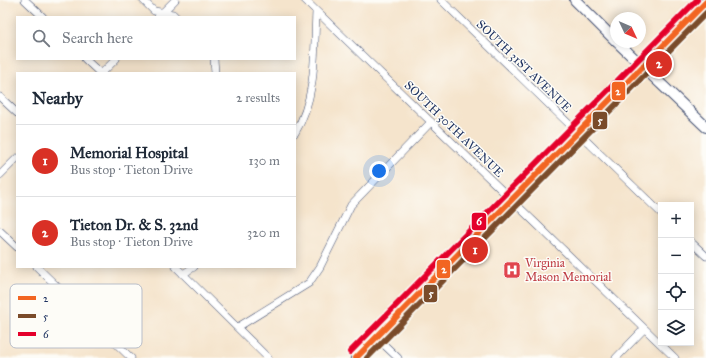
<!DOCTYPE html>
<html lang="en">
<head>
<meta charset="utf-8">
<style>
	body { margin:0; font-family:"IM FELL Great Primer",serif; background:#f6f6f7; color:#1f2937 }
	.controls { position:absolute; right:12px; bottom:12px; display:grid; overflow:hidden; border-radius:0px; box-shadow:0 2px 10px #0003 }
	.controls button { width:36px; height:36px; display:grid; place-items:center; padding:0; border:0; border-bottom:1px solid #e0e1e3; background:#fff; color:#1f2937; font:20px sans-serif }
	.compass { position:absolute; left:610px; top:12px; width:36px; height:36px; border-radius:50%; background:#fff; box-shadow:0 2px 10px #0003; rotate:134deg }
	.you { position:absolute; left:379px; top:171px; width:14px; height:14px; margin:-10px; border:3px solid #fff; border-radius:50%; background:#1a73e8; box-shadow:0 0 0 6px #1a73e833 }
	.badge { display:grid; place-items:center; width:26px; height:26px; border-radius:50%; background:#d93025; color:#fff; font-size:13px; font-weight:700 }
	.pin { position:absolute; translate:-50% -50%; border:2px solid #fff; box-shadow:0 1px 4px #0006 }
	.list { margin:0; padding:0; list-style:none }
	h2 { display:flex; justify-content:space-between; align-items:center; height:52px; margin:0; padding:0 16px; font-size:17px }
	h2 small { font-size:13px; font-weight:400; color:#747a83 }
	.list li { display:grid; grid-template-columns:26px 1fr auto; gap:12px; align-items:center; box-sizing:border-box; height:72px; padding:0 16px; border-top:1px solid #e0e1e3 }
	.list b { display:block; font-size:15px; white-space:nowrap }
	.list p { margin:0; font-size:13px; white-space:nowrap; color:#747a83 }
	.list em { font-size:13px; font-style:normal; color:#747a83 }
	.icon { flex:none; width:22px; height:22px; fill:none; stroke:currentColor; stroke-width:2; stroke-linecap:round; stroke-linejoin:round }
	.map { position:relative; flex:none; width:706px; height:358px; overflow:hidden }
	.search { position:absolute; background:#fff; box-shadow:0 2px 10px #0003; left:16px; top:16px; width:280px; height:44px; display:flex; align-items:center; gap:10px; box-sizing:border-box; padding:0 14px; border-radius:0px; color:#747a83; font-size:15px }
	.panel { position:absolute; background:#fff; box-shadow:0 2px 10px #0003; left:16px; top:72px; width:280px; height:196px; border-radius:0px }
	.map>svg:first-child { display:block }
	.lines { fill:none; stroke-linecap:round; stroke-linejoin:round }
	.street-casing { stroke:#3c4a6e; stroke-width:8 }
	.secondary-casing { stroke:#3c4a6e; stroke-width:12 }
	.street { stroke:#fff; stroke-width:7 }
	.secondary { stroke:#fff; stroke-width:10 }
	.bus-1-casing { stroke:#fdfcf7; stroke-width:9 }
	.bus-2-casing { stroke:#fdfcf7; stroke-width:9 }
	.bus-3-casing { stroke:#fdfcf7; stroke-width:9 }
	.bus-1 { stroke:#f26522; stroke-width:6 }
	.bus-2 { stroke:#7a4b2a; stroke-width:6 }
	.bus-3 { stroke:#e4002b; stroke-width:6 }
	.labels { text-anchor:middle; stroke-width:3; stroke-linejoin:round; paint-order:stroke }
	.street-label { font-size:12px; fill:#1b2f5e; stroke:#fdfcf7 }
	.health-label { font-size:12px; fill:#be3a42; stroke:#fdfcf7; text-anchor:start }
	.key { fill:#fdfcf7; stroke:#b9bec9; stroke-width:1 }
	.key-label { font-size:11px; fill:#1b2f5e }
	.line-badge { stroke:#fdfcf7; stroke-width:1.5 }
	.badge-label { font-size:11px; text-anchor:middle; font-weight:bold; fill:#fff }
</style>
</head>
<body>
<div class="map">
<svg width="706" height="358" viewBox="0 0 706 358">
	<rect width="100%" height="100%" fill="#fdfcf7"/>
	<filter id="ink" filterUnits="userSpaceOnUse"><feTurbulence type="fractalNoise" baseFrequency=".025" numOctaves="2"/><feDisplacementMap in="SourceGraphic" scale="8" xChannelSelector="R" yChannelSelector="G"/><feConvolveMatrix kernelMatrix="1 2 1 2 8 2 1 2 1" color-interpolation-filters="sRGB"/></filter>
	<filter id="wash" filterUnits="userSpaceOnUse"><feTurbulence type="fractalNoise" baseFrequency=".012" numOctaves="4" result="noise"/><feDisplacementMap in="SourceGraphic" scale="16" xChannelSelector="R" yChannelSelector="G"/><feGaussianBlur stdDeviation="0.9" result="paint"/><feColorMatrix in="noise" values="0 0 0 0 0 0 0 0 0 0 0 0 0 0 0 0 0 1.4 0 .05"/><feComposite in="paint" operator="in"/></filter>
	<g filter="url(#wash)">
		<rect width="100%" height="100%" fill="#f5e4cc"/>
	</g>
	<g filter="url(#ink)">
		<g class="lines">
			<defs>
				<g id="street">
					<path d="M25,0L43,17"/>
					<path d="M143,0L154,11L173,14L176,17"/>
					<path d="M305,0L675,358"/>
					<path d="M441,0L661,213"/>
					<path d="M158,17L175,0"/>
					<path d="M85,59L100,73"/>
					<path d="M214,59L215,73"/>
					<path d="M102,73L116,59"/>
					<path d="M0,97L17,113"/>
					<path d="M295,133C317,97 314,52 316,12"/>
					<path d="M0,175L17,158"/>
					<path d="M0,231L17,247"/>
					<path d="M691,242L706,256"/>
					<path d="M37,267L131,358"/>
					<path d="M176,267L268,358"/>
					<path d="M183,274L194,267"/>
					<path d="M238,327L309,283L320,267L351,205L431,122"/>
					<path d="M377,338L398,358"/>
					<path d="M616,358L644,329"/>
				</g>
				<g id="secondary">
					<path d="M575,0L616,41"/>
					<path d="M617,42L706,127"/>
					<path d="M356,358L706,2"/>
				</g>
			</defs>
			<!-- street casing -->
			<use href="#street" class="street-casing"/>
			<!-- secondary casing -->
			<use href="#secondary" class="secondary-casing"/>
			<!-- street -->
			<use href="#street" class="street"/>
			<!-- secondary -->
			<use href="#secondary" class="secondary"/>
			<defs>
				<path id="bus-1" d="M356,358L706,2"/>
				<path id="bus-2" d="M367,358L706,13"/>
				<path id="bus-3" d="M350,352L697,0"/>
			</defs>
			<!-- bus-1 casing -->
			<use href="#bus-1" class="bus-1-casing"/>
			<!-- bus-2 casing -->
			<use href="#bus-2" class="bus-2-casing"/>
			<!-- bus-3 casing -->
			<use href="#bus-3" class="bus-3-casing"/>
			<!-- bus-1 -->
			<use href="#bus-1" class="bus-1"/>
			<!-- bus-2 -->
			<use href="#bus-2" class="bus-2"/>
			<!-- bus-3 -->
			<use href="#bus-3" class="bus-3"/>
		</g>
	</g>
	<!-- icons -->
	<defs>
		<symbol id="hospital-square" viewBox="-11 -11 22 22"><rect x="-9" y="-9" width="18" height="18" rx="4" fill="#e0444e" stroke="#fdfcf7"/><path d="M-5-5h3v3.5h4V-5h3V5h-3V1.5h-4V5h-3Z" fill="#fff"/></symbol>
	</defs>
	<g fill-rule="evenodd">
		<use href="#hospital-square" x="502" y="260" width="20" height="20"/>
	</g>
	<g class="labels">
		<!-- street labels -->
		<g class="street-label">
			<text transform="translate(524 66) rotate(44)" y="4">SOUTH 31ST AVENUE</text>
			<text transform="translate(454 129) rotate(44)" y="4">SOUTH 30TH AVENUE</text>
		</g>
		<!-- health labels -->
		<g class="health-label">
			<text x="525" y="267">Virginia<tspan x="525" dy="14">Mason Memorial</tspan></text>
		</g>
	</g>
	<!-- legend -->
	<rect x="10" y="284" width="132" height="64" rx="6" class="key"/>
	<rect x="18" y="296" width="18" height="4" fill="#f26522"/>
	<rect x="18" y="314" width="18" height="4" fill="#7a4b2a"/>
	<rect x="18" y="332" width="18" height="4" fill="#e4002b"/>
	<g class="key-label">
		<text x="43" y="302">2</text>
		<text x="43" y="320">5</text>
		<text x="43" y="338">6</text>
	</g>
	<g class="line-badge">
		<rect x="611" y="81" width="15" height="20" rx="4" fill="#f26522"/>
		<rect x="592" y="111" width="16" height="19" rx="4" fill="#7a4b2a"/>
		<rect x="471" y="212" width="16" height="19" rx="4" fill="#e4002b"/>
		<rect x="436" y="259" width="15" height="20" rx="4" fill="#f26522"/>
		<rect x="423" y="284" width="15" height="19" rx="4" fill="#7a4b2a"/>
	</g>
	<g class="badge-label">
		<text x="618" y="95">2</text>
		<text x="600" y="124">5</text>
		<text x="479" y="225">6</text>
		<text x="444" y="273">2</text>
		<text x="431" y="297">5</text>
	</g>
</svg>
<div class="controls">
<button>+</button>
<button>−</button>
<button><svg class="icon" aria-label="locate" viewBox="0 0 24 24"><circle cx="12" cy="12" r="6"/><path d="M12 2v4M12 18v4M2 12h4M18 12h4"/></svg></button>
<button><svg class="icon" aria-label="layers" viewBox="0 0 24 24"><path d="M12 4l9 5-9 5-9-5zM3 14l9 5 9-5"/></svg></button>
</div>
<svg class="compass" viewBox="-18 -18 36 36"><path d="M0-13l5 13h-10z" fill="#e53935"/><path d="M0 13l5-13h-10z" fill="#747a83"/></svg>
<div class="you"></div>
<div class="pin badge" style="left:475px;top:250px">1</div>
<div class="pin badge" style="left:659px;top:64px">2</div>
<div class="search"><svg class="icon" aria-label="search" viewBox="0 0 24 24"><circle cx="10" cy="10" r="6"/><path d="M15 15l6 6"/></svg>Search here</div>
<section class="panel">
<h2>Nearby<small>2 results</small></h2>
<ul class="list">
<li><span class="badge">1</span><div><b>Memorial Hospital</b><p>Bus stop · Tieton Drive</p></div><em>130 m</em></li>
<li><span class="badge">2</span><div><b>Tieton Dr. &amp; S. 32nd</b><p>Bus stop · Tieton Drive</p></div><em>320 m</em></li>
</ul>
</section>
</div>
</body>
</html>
